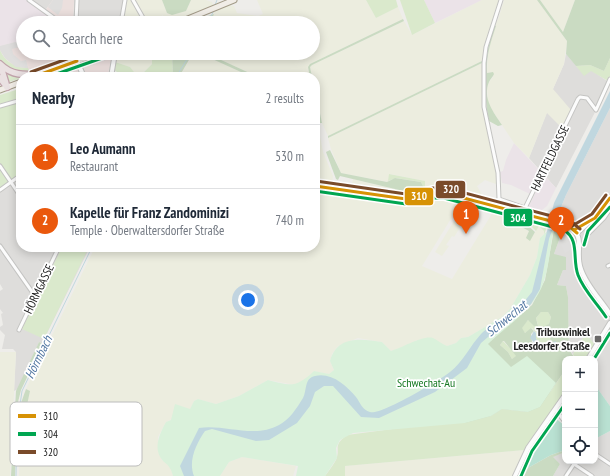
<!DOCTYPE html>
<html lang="en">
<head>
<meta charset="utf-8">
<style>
	body { margin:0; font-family:"PT Sans Narrow",sans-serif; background:#f2f2f3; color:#1f2937 }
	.controls { position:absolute; right:12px; bottom:12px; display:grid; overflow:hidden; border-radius:8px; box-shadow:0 2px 10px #0003 }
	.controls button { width:36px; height:36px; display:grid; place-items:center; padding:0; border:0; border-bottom:1px solid #e0e1e3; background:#fff; color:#1f2937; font:20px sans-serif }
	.you { position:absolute; left:248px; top:300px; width:14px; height:14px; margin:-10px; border:3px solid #fff; border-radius:50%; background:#1a73e8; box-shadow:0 0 0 6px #1a73e833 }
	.badge { display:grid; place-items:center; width:26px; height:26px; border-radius:50%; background:#ea580c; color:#fff; font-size:13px; font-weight:700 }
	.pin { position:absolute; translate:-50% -33px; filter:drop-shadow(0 1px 2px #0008) }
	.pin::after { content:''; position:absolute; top:21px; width:14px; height:12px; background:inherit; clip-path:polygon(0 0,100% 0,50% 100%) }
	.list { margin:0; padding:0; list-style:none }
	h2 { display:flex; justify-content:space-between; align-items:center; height:52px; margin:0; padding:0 16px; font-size:17px }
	h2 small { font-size:13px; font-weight:400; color:#747a83 }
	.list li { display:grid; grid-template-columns:26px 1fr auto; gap:12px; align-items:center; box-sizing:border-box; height:64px; padding:0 16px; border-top:1px solid #e0e1e3 }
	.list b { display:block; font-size:15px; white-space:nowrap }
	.list p { margin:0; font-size:13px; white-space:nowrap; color:#747a83 }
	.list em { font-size:13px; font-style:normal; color:#747a83 }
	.icon { flex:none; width:22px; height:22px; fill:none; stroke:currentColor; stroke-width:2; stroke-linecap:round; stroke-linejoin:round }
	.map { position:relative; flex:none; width:610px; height:476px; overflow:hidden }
	.search { position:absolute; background:#fff; box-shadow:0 2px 10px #0003; left:16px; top:16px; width:304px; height:44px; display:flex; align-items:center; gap:10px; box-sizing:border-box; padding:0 14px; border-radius:22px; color:#747a83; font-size:15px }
	.panel { position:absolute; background:#fff; box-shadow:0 2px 10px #0003; left:16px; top:72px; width:304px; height:180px; border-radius:16px }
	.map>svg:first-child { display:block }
	.residential { fill:#dedddb }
	.commercial { fill:#ebdfdd }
	.industrial { fill:#ebe3e8 }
	.farmland { fill:#eceddf }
	.grass { fill:#dae9cc }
	.forest { fill:#cadbc2; fill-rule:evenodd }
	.park { fill:#daf1db }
	.pitch { fill:#b9e1d2 }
	.parking { fill:#dfdedd }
	.water { fill:#c0d7df }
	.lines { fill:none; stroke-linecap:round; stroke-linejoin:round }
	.stream { stroke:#c0d7df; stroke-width:1 }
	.minor-casing { stroke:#c4c4c2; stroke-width:5 }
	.tertiary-casing { stroke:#c4c4c2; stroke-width:6 }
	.primary-casing { stroke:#a39b88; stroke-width:7 }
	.motorway-casing { stroke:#c1a3ab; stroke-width:8 }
	.minor { stroke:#fcfcfc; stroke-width:3 }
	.tertiary { stroke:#fcfcfc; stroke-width:4 }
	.primary { stroke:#f1ede7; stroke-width:5 }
	.motorway { stroke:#eae1e2; stroke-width:5.5 }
	.bus-1-casing { stroke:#fff; stroke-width:6 }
	.bus-2-casing { stroke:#fff; stroke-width:6 }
	.bus-3-casing { stroke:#fff; stroke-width:6 }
	.bus-1 { stroke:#d79205; stroke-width:3 }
	.bus-2 { stroke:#00a651; stroke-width:3 }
	.bus-3 { stroke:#7a4b2a; stroke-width:3 }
	.poi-dot { fill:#696867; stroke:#fff; stroke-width:1.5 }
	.labels { text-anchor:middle; stroke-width:3.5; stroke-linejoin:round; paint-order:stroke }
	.street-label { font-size:12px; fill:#212121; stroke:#fff }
	.poi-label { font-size:12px; font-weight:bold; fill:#212121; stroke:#fff; text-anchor:end }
	.park-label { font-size:12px; fill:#167822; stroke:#fff }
	.water-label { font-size:13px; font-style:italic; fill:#5176a1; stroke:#fff }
	.key { fill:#fff; stroke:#bcbcbc; stroke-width:1 }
	.key-label { font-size:11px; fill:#212121 }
	.line-badge { stroke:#fff; stroke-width:1.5 }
	.badge-label { font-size:11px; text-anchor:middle; font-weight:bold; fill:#fff }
</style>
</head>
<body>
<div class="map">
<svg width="610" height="476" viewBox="0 0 610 476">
	<rect width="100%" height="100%" fill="#eeedea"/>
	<!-- residential -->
	<g class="residential">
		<path d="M27,0H53L44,12Z"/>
		<path d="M74,0H127L122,23H73Z"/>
		<path d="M566,54L584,75L591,70L610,83L556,188L529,158L547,112L553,89L564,64Z"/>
		<path d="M21,98V247H90L44,339L43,344L39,342L18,389L14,391L16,352L13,349H2L5,335L0,330V327L3,325L1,314L3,313L0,309V291L3,289L0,284V104Z"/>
		<path d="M610,108V406L595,385V359H591L597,348L585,335L573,354L569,349L568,297L566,286L557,285L563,270H566L554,254L562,232L558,225L557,217L566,195Z"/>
		<path d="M610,431V476H553L560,464L552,457L565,452V461H595V439Z"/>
	</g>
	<!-- commercial -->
	<g class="commercial">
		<path d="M53,0H74L73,23H58L44,12Z"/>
		<path d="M23,40V53H117L115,62L109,69L108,77H26L5,58L0,50V46Z"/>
	</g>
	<!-- industrial -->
	<g class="industrial">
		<path d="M0,0H27L58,23H23V40L0,46Z"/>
		<path d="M424,0H482L435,23Z"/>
		<path d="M514,143L540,171L530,194L511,185L502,183L500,172L503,171L506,160Z"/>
		<path d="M544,175L556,188L547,206L542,210L528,208Z"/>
	</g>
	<!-- farmland -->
	<g class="farmland">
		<path d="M127,0H162L167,13L186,11L191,0H206L212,2L213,5L174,21L165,22L163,15L158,18L160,23H122Z"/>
		<path d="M257,0H366L376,18L398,7L403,19L310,64L308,67L310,77H258L206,53H313V23H210L214,12L229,5L234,6L237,13L258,16L263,14Z"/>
		<path d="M482,0H500L486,43L482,61L328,136L322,123L315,89V77H312L310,67L312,65L404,21L412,35Z"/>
		<path d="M504,0H537L567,41L564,64L553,89L571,110L562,128L547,113L529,158L514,143L488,104L487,88L489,82L493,77L491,72L487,73L488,54L494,25L496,21L498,20Z"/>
		<path d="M540,0H575L563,32Z"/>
		<path d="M117,53H152V64L138,77L130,67L115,62Z"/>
		<path d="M194,53H199L252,77H179Z"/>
		<path d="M482,63L483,106L496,169V184L485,180L477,186L485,200L464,194L465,190L459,188L458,193L446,189L425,191V181L390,174L388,182L341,173L331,149L328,138Z"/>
		<path d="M315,110L323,152L333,176L332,183L315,180Z"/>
		<path d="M353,179L395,189L396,195L351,188Z"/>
		<path d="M315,189L405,203L430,196L460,204L422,266L452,279L493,212L530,232V240L539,226L544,231V235L540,238L537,257L530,275L510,309L502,317L468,337L461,338L456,343L447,346L417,340L403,348L391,351L382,342L358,338L338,346L332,354L330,361L334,370L329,374L314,371L303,382L295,385L268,380L239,396L216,404L198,399L194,401L190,410L166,422L158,437V450L162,460L170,465L173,476H19V461H25L24,431L20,429V418L23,419L30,391L26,389L95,247H315Z"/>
		<path d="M454,221L461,226L454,237L452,236L446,245L449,246L442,256L435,252Z"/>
		<path d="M0,352H16L10,476H0Z"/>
		<path d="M524,450L513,476H345V466Z"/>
		<path d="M242,457L296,466L293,476H220L229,462Z"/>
	</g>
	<!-- grass -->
	<g class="grass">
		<path d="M366,0H396L398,7L376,18Z"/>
		<path d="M400,0H424L435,23L412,35Z"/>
		<path d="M0,50C5,62 16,68 28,68L30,72L69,59L71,53L72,57L70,60C47,67 19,83 0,61Z"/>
		<path d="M152,53H172L173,77H139L152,64Z"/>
		<path d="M610,58V76L608,81L591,71L584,76L576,66L590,65L604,71Z"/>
		<path d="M115,62L130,67L138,77H125L114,70Z"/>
		<path d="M4,71L21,78L9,82Z"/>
		<path d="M19,89L21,90V98L0,104V95Z"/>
		<path d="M21,102V174L12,180L0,163V108Z"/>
		<path d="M0,169L8,181L7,184L0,189Z"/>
		<path d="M389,174L425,181V190L421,182L396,178L388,181Z"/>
		<path d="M495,208L548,223L544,235V231L539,226L536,231L527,222Z"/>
		<path d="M62,247H89L44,339L22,329Z"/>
		<path d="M541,312H548L551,317L549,324L543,330L549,329L554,332L550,338L551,344H542L536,339V333L532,328L525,333L521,328L528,320L538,325L536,318Z"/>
		<path d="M585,335H587L595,345L585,359H575L573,354Z"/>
		<path d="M503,341L517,356L512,359L508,352L500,345Z"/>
		<path d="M565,370V390L554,410L524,450L345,466V476H325C329,471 333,465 336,460C341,448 332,446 347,435L491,416L502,409L528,412L551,391Z"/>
	</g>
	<!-- forest -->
	<g class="forest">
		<path d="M162,0H191L186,11L172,15L167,13Z"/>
		<path d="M537,0H540L563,32L575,0H610V58L604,71L590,65L576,66L566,54L567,41Z"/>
		<path d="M214,14L210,23H188Z"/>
		<path d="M403,19L404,21L312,65L310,67L312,77H310L308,67L310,64Z"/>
		<path d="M494,25L496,26C491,41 486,56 487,73L493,72L494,74C493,77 490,79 489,82C482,98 494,113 502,125L498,126L489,121C482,88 484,57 494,25Z"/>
		<path d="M172,53H193L179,77H173Z"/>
		<path d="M199,53H206L258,77H252Z"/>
		<path d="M482,61V63L328,138V136Z"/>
		<path d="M315,89L322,123H320L315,100Z"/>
		<path d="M330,150L341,173L387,182L395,178L421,182L425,190L411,195H396L395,189L340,176L338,180L336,179L326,152Z"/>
		<path d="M436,195L462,199L459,204L435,197Z"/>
		<path d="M465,201L473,202L469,213L462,211L457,218H454Z"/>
		<path d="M494,211L524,222L535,232L530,241L526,238L529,231L493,212Z"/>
		<path d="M555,224L558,225L562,232L554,254L566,257V270H563L557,285L566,286L568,297L569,349L575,359H565V370L540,407L528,412L502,409L491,416L465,423L487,344L532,305L545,280ZM541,312H548L551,317L549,324L541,328L543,330L549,329L553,332L550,338L553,351L540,349L532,342L531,334L534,331L531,328L525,333L522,328L528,320L534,326H538L536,318ZM503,341H504L516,356L512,359L508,352L500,345Z"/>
		<path d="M39,342L43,344L21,390L18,402L15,476H11L16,391Z"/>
		<path d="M26,389L30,391L24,419L20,418L21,403Z"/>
		<path d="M565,450V452L553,457L560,464L553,476H518L521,466L526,469L551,455Z"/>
	</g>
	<!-- park -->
	<path class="park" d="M555,224C550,243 550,263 544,281C535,310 508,324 488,344L511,367L527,356L556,383L540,407L528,412L502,409L491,416L465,423L353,433L340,440L336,448L337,458L325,476H296L298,466L242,457L229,462L220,476H173C171,468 169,466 163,461C152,449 160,433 166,422L171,420L175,404L190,409L194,401L198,399L216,404L239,396L268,380C291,386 296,388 314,371L329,374L334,370L330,361C337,335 362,339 382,342L391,351C402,348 423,335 433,338C437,340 442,344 447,346L456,343L461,338L468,337L502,317L510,309L530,275L537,257L540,238Z"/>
	<!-- pitch -->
	<g class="pitch">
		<path d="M595,385L610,406V431L595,439Z"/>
		<path d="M554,417L565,426V450L551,455L526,469L521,466L528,453Z"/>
	</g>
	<!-- parking -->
	<g class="parking">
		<path d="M53,0H63L62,8L58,15L48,7Z"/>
		<path d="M23,40V46L12,49L13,54L21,61L26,60L28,68L16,67L5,58L0,50V46Z"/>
		<path d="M111,53V58L90,66V60Z"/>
		<path d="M577,239V249H572L565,253L561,244Z"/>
	</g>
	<!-- water -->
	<g class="water">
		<path d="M610,91V108L566,195L557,217L549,239L540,289L531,304L515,319L495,331L481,343L467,368L435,392L379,418L361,417L333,386H324L315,392L310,406L297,423L269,440L256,441L212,429L205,431C196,444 188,461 194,476H184L180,466L199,428C225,424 254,439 279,425C289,420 297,408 303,398C307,391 304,378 315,376C331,372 346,385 356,397C360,402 362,410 370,412C380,416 440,380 450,372C463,362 470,346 481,334C486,328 495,325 501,321C513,313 523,304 532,292L554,203Z"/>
		<path d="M534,331L536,333V339L542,344H551L555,341L557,343V347L553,351L540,349L530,338Z"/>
	</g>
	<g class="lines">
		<!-- stream -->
		<g class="stream">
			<path d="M215,5L217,0"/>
			<path d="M208,23L214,10"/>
			<path d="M176,77L191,53"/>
			<path d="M16,476L17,425L22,391L92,247"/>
		</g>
		<defs>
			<g id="minor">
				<path d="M29,0L61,23"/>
				<path d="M133,0L146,23"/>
				<path d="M76,23L77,0"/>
				<path d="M121,23L125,0"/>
				<path d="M75,53L77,61"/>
				<path d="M0,106L21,100"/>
				<path d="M0,166L21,197"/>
				<path d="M0,190L21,175"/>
				<path d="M499,199L498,173L484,107V63L486,47L501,0"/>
				<path d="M497,206L499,199L525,208L578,99L580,97L587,98L596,110L610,79"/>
				<path d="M589,233L604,218L610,209"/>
				<path d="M0,246L35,296"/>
				<path d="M608,266L610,265"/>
				<path d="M19,330L59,247"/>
				<path d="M556,410L565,422"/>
				<path d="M595,454L610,464"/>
				<path d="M566,476L574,464L592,476"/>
			</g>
			<g id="tertiary">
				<path d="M77,61L84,77"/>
				<path d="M111,77L115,53"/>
				<path d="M315,186L406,199L434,193H445L566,225C588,236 574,251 581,269C586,285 601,300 610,314"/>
				<path d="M574,230L595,218L610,198"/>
				<path d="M577,233L587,224"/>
				<path d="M588,359L610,323"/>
				<path d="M515,476L528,448L565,395"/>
			</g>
			<g id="primary">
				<path d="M178,23L234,0"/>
				<path d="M37,75L100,53"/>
				<path d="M0,90L21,82"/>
			</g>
			<g id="motorway">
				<path d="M0,64C12,76 24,75 40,74"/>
				<path d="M1,67L7,87"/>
				<path d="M0,78L7,87"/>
			</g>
		</defs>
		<!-- minor casing -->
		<use href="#minor" class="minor-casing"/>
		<!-- tertiary casing -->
		<use href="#tertiary" class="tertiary-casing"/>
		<!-- primary casing -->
		<use href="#primary" class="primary-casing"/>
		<!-- motorway casing -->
		<use href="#motorway" class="motorway-casing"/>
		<!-- minor -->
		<use href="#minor" class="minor"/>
		<!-- tertiary -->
		<use href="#tertiary" class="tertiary"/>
		<!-- primary -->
		<use href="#primary" class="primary"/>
		<!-- motorway -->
		<use href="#motorway" class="motorway"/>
		<defs>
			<g id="bus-1">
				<path d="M33,77L77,61"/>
				<path d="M315,186L406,199L434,193H445L562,224L570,227L577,233"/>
				<path d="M574,230L595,218L610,198"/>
			</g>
			<g id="bus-2">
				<path d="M48,77L102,58"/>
				<path d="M315,191L406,204L435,198H444L564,230C580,240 572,259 578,275C584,291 597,303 606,317"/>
				<path d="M584,245L588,231L610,207"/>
				<path d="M594,359L610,333"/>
				<path d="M521,476L532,451L565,404"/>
			</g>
			<g id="bus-3">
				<path d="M31,72L75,56"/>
				<path d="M316,181L406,194L433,188H446L563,219L573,223L580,229"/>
				<path d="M572,226L592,214L606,195"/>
			</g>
		</defs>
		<!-- bus-1 casing -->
		<use href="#bus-1" class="bus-1-casing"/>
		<!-- bus-2 casing -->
		<use href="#bus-2" class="bus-2-casing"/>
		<!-- bus-3 casing -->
		<use href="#bus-3" class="bus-3-casing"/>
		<!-- bus-1 -->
		<use href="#bus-1" class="bus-1"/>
		<!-- bus-2 -->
		<use href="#bus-2" class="bus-2"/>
		<!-- bus-3 -->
		<use href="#bus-3" class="bus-3"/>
	</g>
	<!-- markers -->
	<rect class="poi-dot" x="594" y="335" width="8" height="8" rx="2"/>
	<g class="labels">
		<!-- street labels -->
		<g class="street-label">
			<text transform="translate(550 158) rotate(-64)" y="4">HARTFELDGASSE</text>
			<text transform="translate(39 289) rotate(-64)" y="4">HÖRMGASSE</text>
		</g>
		<!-- poi labels -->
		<g class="poi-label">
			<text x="590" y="336">Tribuswinkel<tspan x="590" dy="14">Leesdorfer Straße</tspan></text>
		</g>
		<!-- park labels -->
		<g class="park-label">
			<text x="426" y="387">Schwechat-Au</text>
		</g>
		<!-- water labels -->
		<g class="water-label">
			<text transform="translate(506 318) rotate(-39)" y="5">Schwechat</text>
			<text transform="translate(38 357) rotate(-64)" y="5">Hörmbach</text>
		</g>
	</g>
	<!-- legend -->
	<rect x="10" y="402" width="132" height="64" rx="6" class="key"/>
	<rect x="18" y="414" width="18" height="4" fill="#d79205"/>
	<rect x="18" y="432" width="18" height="4" fill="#00a651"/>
	<rect x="18" y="450" width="18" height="4" fill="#7a4b2a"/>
	<g class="key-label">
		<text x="43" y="420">310</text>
		<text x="43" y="438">304</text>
		<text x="43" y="456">320</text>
	</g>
	<g class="line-badge">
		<rect x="435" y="180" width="31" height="19" rx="4" fill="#7a4b2a"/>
		<rect x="404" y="187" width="30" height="19" rx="4" fill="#d79205"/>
		<rect x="503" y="208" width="30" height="19" rx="4" fill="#00a651"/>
	</g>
	<g class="badge-label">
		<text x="451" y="193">320</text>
		<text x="419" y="200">310</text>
		<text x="518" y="222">304</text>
	</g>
</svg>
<div class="controls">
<button>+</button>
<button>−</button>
<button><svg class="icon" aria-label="locate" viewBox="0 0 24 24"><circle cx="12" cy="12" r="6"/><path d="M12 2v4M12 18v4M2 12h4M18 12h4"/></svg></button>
</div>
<div class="you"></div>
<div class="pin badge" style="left:466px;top:234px">1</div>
<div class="pin badge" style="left:561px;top:240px">2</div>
<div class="search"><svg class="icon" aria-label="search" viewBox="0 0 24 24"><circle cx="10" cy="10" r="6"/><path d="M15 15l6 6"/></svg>Search here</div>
<section class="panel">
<h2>Nearby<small>2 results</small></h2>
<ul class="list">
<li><span class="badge">1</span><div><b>Leo Aumann</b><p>Restaurant</p></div><em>530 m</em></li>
<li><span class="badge">2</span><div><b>Kapelle für Franz Zandominizi</b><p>Temple · Oberwaltersdorfer Straße</p></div><em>740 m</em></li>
</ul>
</section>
</div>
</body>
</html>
